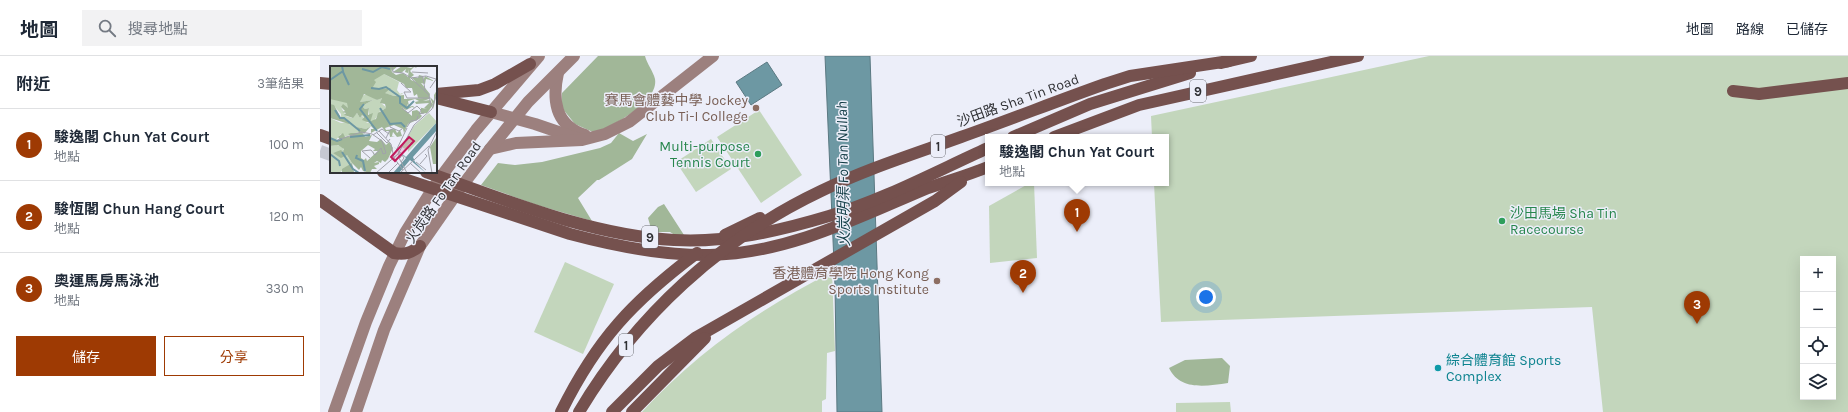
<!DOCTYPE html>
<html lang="zh-TW">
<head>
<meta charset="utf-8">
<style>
	body { margin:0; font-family:Karla,"Noto Sans TC",sans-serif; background:#f2f2f3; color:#1f2937 }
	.controls { position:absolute; right:12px; bottom:12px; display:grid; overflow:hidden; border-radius:0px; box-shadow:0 4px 16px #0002 }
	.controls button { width:36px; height:36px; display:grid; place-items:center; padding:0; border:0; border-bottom:1px solid #e0e1e3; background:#fff; color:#1f2937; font:20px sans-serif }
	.you { position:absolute; left:886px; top:241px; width:14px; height:14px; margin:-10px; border:3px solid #fff; border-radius:50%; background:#1a73e8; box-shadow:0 0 0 6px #1a73e833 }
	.badge { display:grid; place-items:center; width:26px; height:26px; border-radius:50%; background:#9e3a03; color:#fff; font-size:13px; font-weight:700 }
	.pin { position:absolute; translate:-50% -33px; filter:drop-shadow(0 1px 2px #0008) }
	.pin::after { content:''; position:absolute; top:21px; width:14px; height:12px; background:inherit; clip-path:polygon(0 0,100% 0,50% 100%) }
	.popup { position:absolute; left:665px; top:78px; width:184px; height:52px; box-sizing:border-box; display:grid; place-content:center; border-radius:0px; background:#fff; filter:drop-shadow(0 1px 3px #0005); font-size:13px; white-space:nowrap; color:#747a83 }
	.popup b { font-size:15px; color:#1f2937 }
	.popup::after { content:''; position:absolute; left:50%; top:100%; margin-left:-8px; border:8px solid transparent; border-top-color:#fff }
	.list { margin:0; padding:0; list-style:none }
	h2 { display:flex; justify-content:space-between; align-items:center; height:52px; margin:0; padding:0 16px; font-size:17px }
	h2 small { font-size:13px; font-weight:400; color:#747a83 }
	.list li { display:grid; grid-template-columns:26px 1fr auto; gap:12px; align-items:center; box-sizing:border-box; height:72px; padding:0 16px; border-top:1px solid #e0e1e3 }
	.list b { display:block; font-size:15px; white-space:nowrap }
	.list p { margin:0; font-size:13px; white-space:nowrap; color:#747a83 }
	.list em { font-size:13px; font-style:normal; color:#747a83 }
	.actions { display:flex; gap:8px; padding:12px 16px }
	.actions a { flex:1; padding:9px 0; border:1px solid #9e3a03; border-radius:0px; text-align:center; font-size:14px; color:#9e3a03 }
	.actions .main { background:#9e3a03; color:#fff }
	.icon { flex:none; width:22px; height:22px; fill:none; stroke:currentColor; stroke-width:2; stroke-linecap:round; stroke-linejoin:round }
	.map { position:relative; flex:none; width:1528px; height:356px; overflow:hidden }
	header { display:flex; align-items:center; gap:24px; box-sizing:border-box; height:56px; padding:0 20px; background:#fff; border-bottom:1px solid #e0e1e3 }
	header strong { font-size:19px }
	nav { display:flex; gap:22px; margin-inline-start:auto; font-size:14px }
	.search { width:280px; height:36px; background:#f2f2f3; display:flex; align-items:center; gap:10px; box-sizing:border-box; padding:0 14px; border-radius:0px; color:#747a83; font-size:15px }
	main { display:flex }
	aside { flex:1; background:#fff }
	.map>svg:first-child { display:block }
	.green { fill:#c3d6bc; fill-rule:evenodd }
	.forest { fill:#a1b798 }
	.water { fill:#6d98a3; stroke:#5b7982 }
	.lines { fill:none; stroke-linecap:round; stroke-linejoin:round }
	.highway-tunnel { stroke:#c6c8d2; stroke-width:12; stroke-dasharray:12 6; stroke-linecap:butt }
	.secondary { stroke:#9c807e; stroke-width:12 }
	.highway { stroke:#75514e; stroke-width:12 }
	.education-dot { fill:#8d6e63; stroke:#eceef9; stroke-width:1.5 }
	.leisure-dot { fill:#2e9e5b; stroke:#eceef9; stroke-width:1.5 }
	.culture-dot { fill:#0f9aa8; stroke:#eceef9; stroke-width:1.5 }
	.labels { text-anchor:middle; stroke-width:3; stroke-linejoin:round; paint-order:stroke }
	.shield { fill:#eceef9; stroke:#686a70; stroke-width:1 }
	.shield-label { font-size:13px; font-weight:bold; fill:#303135 }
	.education-label { font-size:14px; fill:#785e54; stroke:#eceef9; text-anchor:end }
	.street-label { font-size:14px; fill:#303135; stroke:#eceef9 }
	.leisure-label { font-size:14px; fill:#27864d; stroke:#eceef9; text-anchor:end }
	.culture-label { font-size:14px; fill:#0d838f; stroke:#eceef9; text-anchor:start }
	.water-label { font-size:15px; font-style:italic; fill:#123c45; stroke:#eceef9 }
	.inset-river { fill:none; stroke:#6d98a3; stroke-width:2 }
	.inset-road { fill:none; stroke:#a1a2ab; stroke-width:1 }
	.view { fill:#c2185b; fill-opacity:0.15; stroke:#c2185b; stroke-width:2 }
	.inset-edge { fill:none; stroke:#303135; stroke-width:2 }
</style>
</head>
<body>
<header>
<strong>地圖</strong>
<div class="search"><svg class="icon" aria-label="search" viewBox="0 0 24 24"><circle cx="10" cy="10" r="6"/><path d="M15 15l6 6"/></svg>搜尋地點</div>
<nav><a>地圖</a><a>路線</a><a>已儲存</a></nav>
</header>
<main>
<aside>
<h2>附近<small>3筆結果</small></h2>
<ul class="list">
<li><span class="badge">1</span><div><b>駿逸閣 Chun Yat Court</b><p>地點</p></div><em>100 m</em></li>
<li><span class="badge">2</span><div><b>駿恆閣 Chun Hang Court</b><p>地點</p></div><em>120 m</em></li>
<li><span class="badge">3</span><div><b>奧運馬房馬泳池</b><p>地點</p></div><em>330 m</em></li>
</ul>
<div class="actions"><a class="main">儲存</a><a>分享</a></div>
</aside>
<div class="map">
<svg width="1528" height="356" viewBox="0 0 1528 356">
	<rect width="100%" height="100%" fill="#eceef9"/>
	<!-- green -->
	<g class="green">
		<path d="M1109,0H1528V356H1283L1272,251L841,266L834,127H846V81H832L831,60ZM1483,203H1513V341H1483Z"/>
		<path d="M439,54L482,119L441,147L397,81Z"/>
		<path d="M391,83L411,113L376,136L356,106Z"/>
		<path d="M710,127H714L717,202L670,207L669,150Z"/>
		<path d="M245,206L294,228L263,298L214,276Z"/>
		<path d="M512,216L515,295L507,297L506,343L502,345V356H322C377,296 440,253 512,216Z"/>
		<path d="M910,346L911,356H856V347Z"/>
	</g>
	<!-- forest -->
	<g class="forest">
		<path d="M278,0H325C327,8 333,15 335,23C339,46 292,70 275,77L255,68L242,52V37Z"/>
		<path d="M299,77L313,85L327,78L312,103L279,124H277L258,142L272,165L217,149L161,129L178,107L195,109L222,106L280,92L291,87Z"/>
		<path d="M344,148L364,179L358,181L350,176H332L328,162L338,151Z"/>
		<path d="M902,302L910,310L908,327C886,330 860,335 849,312L865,304Z"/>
	</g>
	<!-- water -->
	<g class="water">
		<path d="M505,0H550L562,356H517L515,230Z"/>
		<path d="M447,6L462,29L431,49L416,26Z"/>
	</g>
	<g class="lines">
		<!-- highway-tunnel -->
		<path class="highway-tunnel" d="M0,95L11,99"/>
		<!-- secondary -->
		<g class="secondary">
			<path d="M238,17C232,44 235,69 265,79"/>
			<path d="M171,56L215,68L259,83"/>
			<path d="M170,93L196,87L262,84L285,78L309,66L393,0"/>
			<path d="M14,356L46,266L69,210L85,177L117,126L156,74L219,0"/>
			<path d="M36,356L64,274L100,190L139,134L170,93L208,46L254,0"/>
		</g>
		<!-- highway -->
		<g class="highway">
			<path d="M901,7L931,0"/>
			<path d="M0,27L11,28"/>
			<path d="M1413,35L1439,38L1528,27"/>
			<path d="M116,38L159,34L175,28L210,8"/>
			<path d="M116,42L171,56"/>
			<path d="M0,79L11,83"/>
			<path d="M693,81L770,48L870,17"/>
			<path d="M734,81L819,49L1038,0"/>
			<path d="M63,116L250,178C295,190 343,200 390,199C467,198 539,161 608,132C628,125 648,119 668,111"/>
			<path d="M106,116C186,144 269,179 354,184C407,187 459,175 509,160C563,144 617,115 668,92"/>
			<path d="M0,144L74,197C85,199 91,197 100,190"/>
			<path d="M405,179L440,162"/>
			<path d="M241,356C277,283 313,245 377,197"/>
			<path d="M259,356C316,260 400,183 501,135C546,113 594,98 641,81C689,64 737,45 785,28L810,20L909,5"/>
			<path d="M292,356L338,310L375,282L615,145L641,126"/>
			<path d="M312,356L385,282"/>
		</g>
	</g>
	<!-- markers -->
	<g class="education-dot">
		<circle cx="436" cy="52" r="4"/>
		<circle cx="617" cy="225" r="4"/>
	</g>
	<g class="leisure-dot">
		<circle cx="438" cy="98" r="4"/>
		<circle cx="1182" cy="165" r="4"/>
	</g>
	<circle class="culture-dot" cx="1118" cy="312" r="4"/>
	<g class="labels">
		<!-- shield labels -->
		<g class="shield">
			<rect x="870" y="24" width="16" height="22" rx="3"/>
			<rect x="611" y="79" width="14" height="22" rx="3"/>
			<rect x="322" y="170" width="16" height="22" rx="3"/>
			<rect x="299" y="278" width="14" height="22" rx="3"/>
		</g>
		<g class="shield-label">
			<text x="878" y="40">9</text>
			<text x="618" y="95">1</text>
			<text x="330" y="186">9</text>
			<text x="306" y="294">1</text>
		</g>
		<!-- education labels -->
		<g class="education-label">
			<text x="428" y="49">賽馬會體藝中學 Jockey<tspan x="428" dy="16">Club Ti-I College</tspan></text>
			<text x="609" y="222">香港體育學院 Hong Kong<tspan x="609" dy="16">Sports Institute</tspan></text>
		</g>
		<!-- street labels -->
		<g class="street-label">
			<text transform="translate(698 44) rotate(-20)" y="5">沙田路 Sha Tin Road</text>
			<text transform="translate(123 136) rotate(-55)" y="5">火炭路 Fo Tan Road</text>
		</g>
		<!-- leisure labels -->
		<g class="leisure-label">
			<text x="430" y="95">Multi-purpose<tspan x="430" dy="16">Tennis Court</tspan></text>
			<text x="1190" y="162" text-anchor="start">沙田馬場 Sha Tin<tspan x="1190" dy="16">Racecourse</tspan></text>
		</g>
		<!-- culture labels -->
		<g class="culture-label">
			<text x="1126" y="309">綜合體育館 Sports<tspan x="1126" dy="16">Complex</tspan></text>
		</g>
		<!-- water labels -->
		<g class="water-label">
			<text transform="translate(523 118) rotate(-91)" y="5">火炭明渠 Fo Tan Nullah</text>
		</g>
	</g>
	<!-- overview -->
	<g transform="translate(10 10)">
		<rect width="107" height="107" fill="#eceef9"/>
		<path d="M0,0L54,8L69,16L67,24L70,28L72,27L73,28L64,30L54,27L60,22L46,23L43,21L44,13L18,42L11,41L16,50L22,52L27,47L30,52L32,49L34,54L39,55L36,57H39V42L35,43L32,40L43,34L30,36L31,30L38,28L47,34L52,31L51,37L57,42L50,45L41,60L36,63L27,61L30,66L14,71L11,68L5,75L0,72V52L11,57L21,56L11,52V48L5,41L0,42ZM99,47L107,56L78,86V82L82,79L80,77L75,83L72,81L84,60ZM7,79L13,81L14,85L3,87L17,89L22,97L9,107H0V80Z" fill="#c3d6bc"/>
		<path d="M0,0H68L62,5L61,3L62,6L66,9L73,7L78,11L79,3L78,7L75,6L76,3L71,7L63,6L72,0L81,2L85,0L87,2L84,1L80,5L84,9L80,12L81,14L86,16L81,11L88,12L89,9L93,10V15L95,10L104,15L96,13L95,18L91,17L100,28L99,33L93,35L100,34L103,39L100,31L104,35V29L107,24L104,40L103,43V39L97,47L90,48L92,50L89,53L78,58L74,67L73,63L64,59L55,62L56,64L65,63L67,67L70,64L72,70L67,71L63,66L62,70H65L60,71L59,65H55L52,61L41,67V63H44L41,60L34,68L32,66L35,71L42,69L39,75L47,76L51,73L56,79L59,76L63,82L58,93L55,96L52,94L51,97L47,95L44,97L49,96V98L44,100L47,103H42L40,107L33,105L31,101L29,104L22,97L24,106L12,107V103L22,97L17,89L11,92L3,87L11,84L13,86L14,83L8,79L0,80V72L6,75L10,74L8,71L13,67L15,71L21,70L18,68L21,67H29L27,61L36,63L41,60V55L46,53L48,47L56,42L55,38L50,37L52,32L47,34L34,28L30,36L43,34L32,40L35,43L39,42L38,49L43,47L40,57L32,54L34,51L32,49L30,52L27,47L23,52L14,49L16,47L12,46L15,45L11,41L13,38L18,42L17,37L0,33ZM54,8L74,18L76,22H82L84,30L87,28L88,32H94L74,33V29L64,30L55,27L61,22L46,23L43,21L46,16L44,14ZM85,33L89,35L85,36L86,38L99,37L94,42L97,43L87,41L91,42V47L87,44L82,45V50L71,41L76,44L82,41L85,42L83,40L78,41L77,38L79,40L78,35ZM38,79L45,83L43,85V88L44,89L43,85H48L37,95L36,92L34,94L31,92V85ZM0,38L4,39L11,52L21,56L19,58L0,52ZM106,72H107V98H103L100,81Z" fill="#a1b798" fill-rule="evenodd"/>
		<path d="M107,56V64L83,91L85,96L96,107L80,94L69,107H63L76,92L63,80L76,91Z" fill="#6d98a3"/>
		<path class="inset-river" d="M32,3L43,6L52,1L60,3M13,6L19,19M0,14L13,5L12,0M41,22L49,23L56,21L70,31V37L77,42L84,35M34,38L30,43L47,65M50,42L60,58L71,57L75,61M5,44L10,52H14L30,65M20,71L40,69M0,72L7,75L12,73M12,86L23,103L29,107M0,88L9,95L10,100M27,89L26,92L33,95L35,105"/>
		<path class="inset-road" d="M62,0L63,6L73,7L81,12L99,29L101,40M82,6L98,7M93,11L95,24M81,12L96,10L106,13M71,17L81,26H74L77,32H99M100,22L107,12M87,40L91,44L89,48L94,47M72,42L78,47L87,40M60,59V61L69,65L72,63M77,61L81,55L87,54L88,50M49,65L61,78L64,92L73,104M47,67L57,77L60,73M43,69L52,63L59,68M56,72L60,64L63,63M8,74L31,66L42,68L52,75L56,87L53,88L51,82L45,89L41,84L32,85L40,92M69,85V92L77,107M64,89L77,62M70,92L72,89L74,92L71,96M86,96L96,104M80,97L91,107M90,98L97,90L95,88M46,107L68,88L84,59L102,43L107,27M58,107L68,97M70,107L99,80M102,107L98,84L107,65"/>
		<path class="view" d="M79,71L84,75L65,95L61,91Z"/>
		<rect width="107" height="107" class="inset-edge"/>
	</g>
</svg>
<div class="controls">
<button>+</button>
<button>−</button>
<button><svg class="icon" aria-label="locate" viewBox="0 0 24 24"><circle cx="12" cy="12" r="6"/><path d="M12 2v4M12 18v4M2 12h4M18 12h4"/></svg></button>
<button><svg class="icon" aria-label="layers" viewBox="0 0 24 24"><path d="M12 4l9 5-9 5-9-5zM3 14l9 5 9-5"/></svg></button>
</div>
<div class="you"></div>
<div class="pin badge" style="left:757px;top:176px">1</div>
<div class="popup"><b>駿逸閣 Chun Yat Court</b>地點</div>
<div class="pin badge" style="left:703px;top:237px">2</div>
<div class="pin badge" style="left:1377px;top:268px">3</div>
</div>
</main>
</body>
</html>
